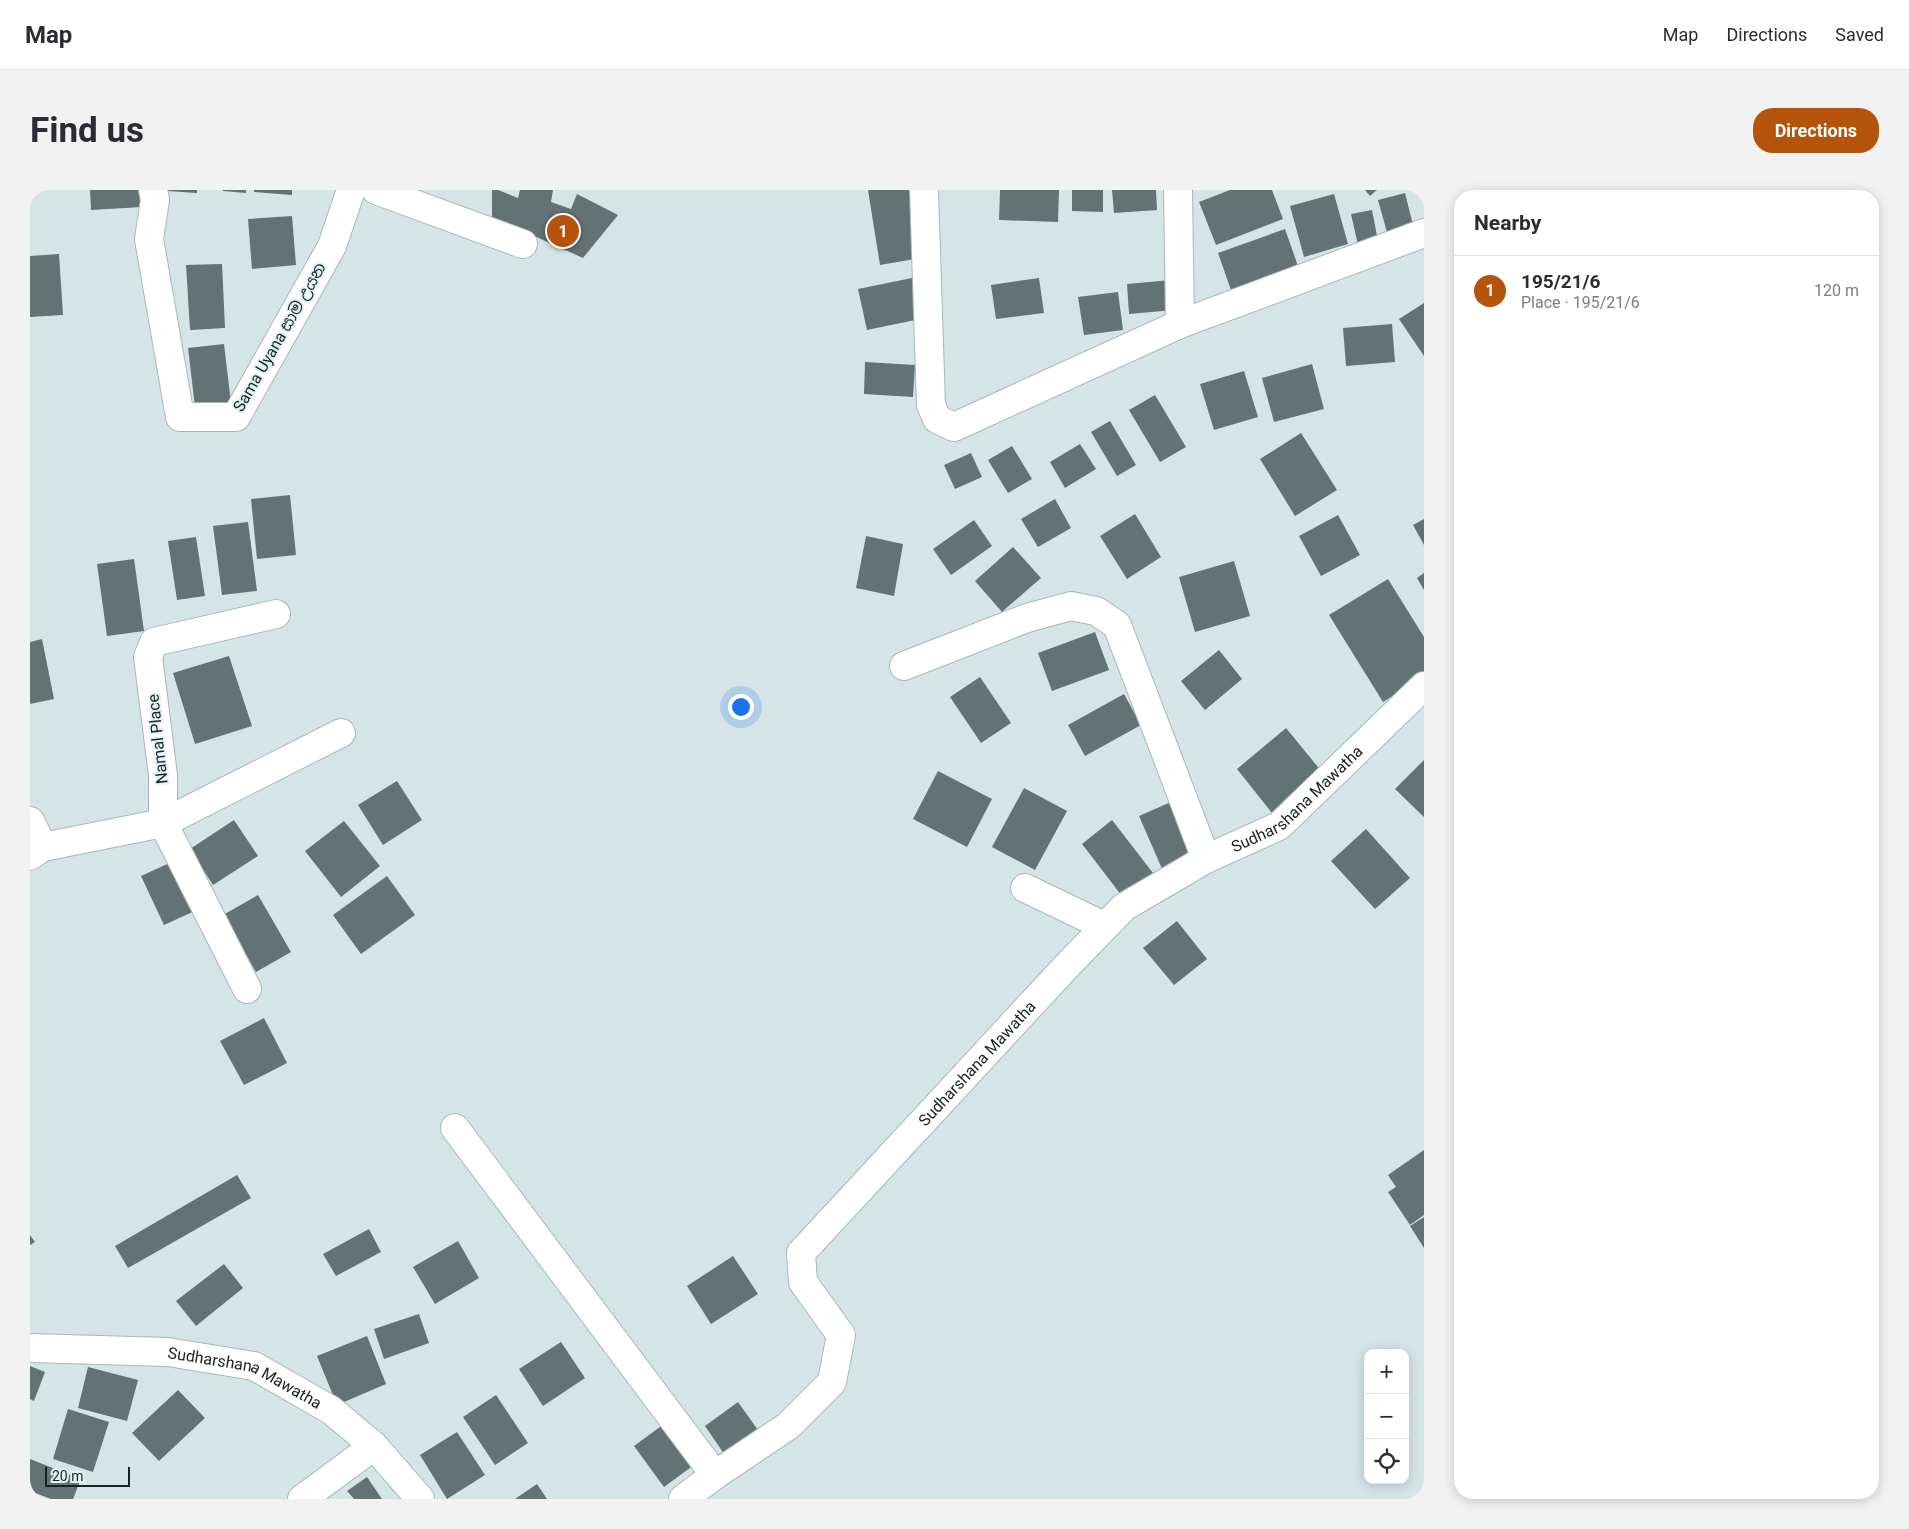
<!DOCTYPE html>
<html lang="en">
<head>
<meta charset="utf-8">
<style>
	body { margin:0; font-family:Roboto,"Noto Sans Sinhala",sans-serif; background:#f2f2f3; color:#2b2b33 }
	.controls { position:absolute; right:15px; bottom:15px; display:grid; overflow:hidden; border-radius:10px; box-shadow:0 2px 12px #0003 }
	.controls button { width:45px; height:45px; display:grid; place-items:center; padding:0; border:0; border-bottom:1px solid #e1e1e2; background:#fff; color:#2b2b33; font:25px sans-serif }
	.scale { position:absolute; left:15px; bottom:12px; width:85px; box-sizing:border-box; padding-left:5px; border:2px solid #1b2122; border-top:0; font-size:14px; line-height:18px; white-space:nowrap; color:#1b2122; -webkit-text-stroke:4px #e2f3f5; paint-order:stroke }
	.you { position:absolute; left:710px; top:516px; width:18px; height:18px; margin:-12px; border:4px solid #fff; border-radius:50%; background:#1a73e8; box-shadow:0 0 0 8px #1a73e833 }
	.badge { display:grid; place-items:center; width:32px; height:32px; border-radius:50%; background:#b45309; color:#fff; font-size:16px; font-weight:700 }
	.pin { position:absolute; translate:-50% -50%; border:2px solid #fff; box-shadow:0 1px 5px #0006 }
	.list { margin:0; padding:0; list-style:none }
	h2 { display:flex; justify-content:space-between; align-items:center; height:65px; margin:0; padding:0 20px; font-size:21px }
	h2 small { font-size:16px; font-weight:400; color:#7c7c81 }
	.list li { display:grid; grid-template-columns:32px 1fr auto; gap:15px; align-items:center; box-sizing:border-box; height:70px; padding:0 20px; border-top:1px solid #e1e1e2 }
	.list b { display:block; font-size:19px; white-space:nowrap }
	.list p { margin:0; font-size:16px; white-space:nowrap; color:#7c7c81 }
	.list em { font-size:16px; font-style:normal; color:#7c7c81 }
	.icon { flex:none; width:28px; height:28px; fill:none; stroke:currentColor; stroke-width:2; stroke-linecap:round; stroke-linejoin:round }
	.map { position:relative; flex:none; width:1394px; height:1309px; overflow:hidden; border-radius:20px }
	header { display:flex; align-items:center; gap:30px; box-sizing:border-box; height:70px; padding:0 25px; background:#fff; border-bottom:1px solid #e1e1e2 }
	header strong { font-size:24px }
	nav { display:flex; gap:28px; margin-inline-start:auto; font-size:18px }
	.intro { display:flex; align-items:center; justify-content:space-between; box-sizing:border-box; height:120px; padding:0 30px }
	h1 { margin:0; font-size:35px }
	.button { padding:12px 22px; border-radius:20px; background:#b45309; color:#fff; font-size:18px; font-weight:700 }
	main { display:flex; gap:30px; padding:0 30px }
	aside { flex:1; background:#fff; border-radius:20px; box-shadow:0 2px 12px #0003 }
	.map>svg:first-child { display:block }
	.building { fill:#637274 }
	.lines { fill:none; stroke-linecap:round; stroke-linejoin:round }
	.minor-casing { stroke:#a7b7b9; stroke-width:30 }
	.minor { stroke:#fff; stroke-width:28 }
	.labels { text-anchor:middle; stroke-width:4; stroke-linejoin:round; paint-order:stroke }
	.street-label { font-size:16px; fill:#1b2122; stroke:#e2f3f5 }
</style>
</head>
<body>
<header>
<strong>Map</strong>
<nav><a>Map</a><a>Directions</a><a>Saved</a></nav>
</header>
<div class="intro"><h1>Find us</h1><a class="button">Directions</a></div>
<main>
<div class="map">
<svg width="1394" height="1309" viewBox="0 0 1394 1309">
	<rect width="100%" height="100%" fill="#d5e5e7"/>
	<!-- building -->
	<g class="building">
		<path d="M60,0H111L112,17L61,20Z"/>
		<path d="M137,0H167V3L137,1Z"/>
		<path d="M193,0H216V3L193,1Z"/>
		<path d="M224,0H262V5L224,2Z"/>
		<path d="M462,0H468L488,8L490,0H523L521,12L541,19L547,4L588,25L553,68L462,27Z"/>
		<path d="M838,0H880L891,68L850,75Z"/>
		<path d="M970,0H1029L1028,32L969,30Z"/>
		<path d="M1042,0H1073V22L1042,21Z"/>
		<path d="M1082,0H1126L1127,20L1084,23Z"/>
		<path d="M1200,0H1242L1253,29L1186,55L1169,12Z"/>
		<path d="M1335,0H1347L1340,6Z"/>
		<path d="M1375,3L1384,39L1358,46L1348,10Z"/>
		<path d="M1304,4L1318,54L1274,67L1260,16Z"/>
		<path d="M1342,20L1348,51L1328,55L1321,24Z"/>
		<path d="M262,26L266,75L222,79L218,29Z"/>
		<path d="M1255,39L1268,76L1201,100L1188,63Z"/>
		<path d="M29,64L33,125L0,127V66Z"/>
		<path d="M192,74L195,138L160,140L156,75Z"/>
		<path d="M882,88L890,129L837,140L828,99Z"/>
		<path d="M1009,88L1014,123L966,129L961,95Z"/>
		<path d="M1141,90L1144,120L1099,124L1097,94Z"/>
		<path d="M1088,102L1093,140L1054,145L1048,107Z"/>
		<path d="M1394,113V166L1369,129Z"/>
		<path d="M1362,134L1365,172L1316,176L1313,138Z"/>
		<path d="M194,154L201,213L165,217L158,158Z"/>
		<path d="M835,172L885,175L883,207L834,204Z"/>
		<path d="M1282,174L1294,219L1244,232L1232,188Z"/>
		<path d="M1214,181L1228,227L1184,240L1170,194Z"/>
		<path d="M1125,205L1156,257L1130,272L1099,220Z"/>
		<path d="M1080,231L1106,275L1087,286L1061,242Z"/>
		<path d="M1271,243L1307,300L1265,326L1230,269Z"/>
		<path d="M1050,254L1066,279L1035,298L1020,272Z"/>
		<path d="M982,256L1002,289L978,303L958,270Z"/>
		<path d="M941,263L952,287L925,299L914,275Z"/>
		<path d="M260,305L266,365L227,369L221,309Z"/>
		<path d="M1025,309L1041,338L1008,357L991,329Z"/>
		<path d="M1105,324L1131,367L1097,389L1070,346Z"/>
		<path d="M1308,325L1330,365L1291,386L1269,346Z"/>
		<path d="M1394,329V355L1383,335Z"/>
		<path d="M944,330L962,356L921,385L903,359Z"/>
		<path d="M218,332L227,401L192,405L183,336Z"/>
		<path d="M836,346L873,354L864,406L826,398Z"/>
		<path d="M166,347L175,406L147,410L138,351Z"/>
		<path d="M983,357L1011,388L972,422L945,391Z"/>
		<path d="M104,369L114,441L77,446L67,374Z"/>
		<path d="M1204,371L1220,426L1165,442L1149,387Z"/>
		<path d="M1394,383V400L1387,388Z"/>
		<path d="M1358,389L1394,447V487L1353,512L1299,425Z"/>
		<path d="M1065,442L1079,480L1022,501L1008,463Z"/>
		<path d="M12,449L24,509L0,514V452Z"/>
		<path d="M1189,460L1212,489L1175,520L1151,491Z"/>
		<path d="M199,466L222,536L165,554L143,483Z"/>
		<path d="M950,487L981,533L951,553L920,507Z"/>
		<path d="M1094,504L1111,535L1055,566L1038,535Z"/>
		<path d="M1256,538L1292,582L1242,623L1207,579Z"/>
		<path d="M1394,570V627L1365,599Z"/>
		<path d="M908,581L962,609L937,657L883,629Z"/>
		<path d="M367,591L392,630L353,655L328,615Z"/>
		<path d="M994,598L1037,621L1005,680L962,657Z"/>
		<path d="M1141,612L1164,667L1133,681L1109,626Z"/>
		<path d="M204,630L228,666L183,695L160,659Z"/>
		<path d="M1082,630L1123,683L1092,706L1052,654Z"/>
		<path d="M314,631L350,676L311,707L275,661Z"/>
		<path d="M1336,639L1380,688L1345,719L1301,671Z"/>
		<path d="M146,670L169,719L134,735L111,686Z"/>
		<path d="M357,686L385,725L331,764L303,725Z"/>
		<path d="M228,705L261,762L226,782L193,725Z"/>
		<path d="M1147,731L1177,769L1144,795L1113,758Z"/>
		<path d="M234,828L257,873L214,895L190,851Z"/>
		<path d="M1394,960V1025L1380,1035L1358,1002L1366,997L1358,985Z"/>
		<path d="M207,985L221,1008L98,1078L85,1056Z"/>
		<path d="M1394,1027V1058L1380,1036Z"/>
		<path d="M339,1039L351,1062L306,1086L293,1064Z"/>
		<path d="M0,1045L5,1052L0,1055Z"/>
		<path d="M428,1051L449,1088L405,1114L383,1077Z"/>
		<path d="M703,1066L728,1104L681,1134L657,1096Z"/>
		<path d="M194,1074L213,1098L166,1136L146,1111Z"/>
		<path d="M389,1124L399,1153L354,1169L344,1139Z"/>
		<path d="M337,1146L356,1194L307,1215L287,1166Z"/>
		<path d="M531,1152L555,1188L513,1216L489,1179Z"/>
		<path d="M0,1176L15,1182L4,1211L0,1209Z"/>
		<path d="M58,1177L108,1190L97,1231L48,1218Z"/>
		<path d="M148,1200L175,1228L129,1271L102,1243Z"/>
		<path d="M466,1205L498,1253L465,1275L433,1227Z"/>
		<path d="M708,1212L735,1250L701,1274L675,1236Z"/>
		<path d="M38,1219L79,1232L63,1282L23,1269Z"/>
		<path d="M634,1234L664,1275L634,1297L604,1256Z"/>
		<path d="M427,1242L455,1285L417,1309L390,1265Z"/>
		<path d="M0,1269L51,1289L43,1309H21L0,1301Z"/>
		<path d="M337,1287L352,1309H324L317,1301Z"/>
		<path d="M507,1294L517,1309H485Z"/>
	</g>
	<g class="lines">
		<defs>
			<g id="minor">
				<path d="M123,0L125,10L119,49L150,227H206L302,56L321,0"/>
				<path d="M346,0L493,54"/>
				<path d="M894,0L901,215L907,229L924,237L1150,134L1394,43"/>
				<path d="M1148,0L1150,134"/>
				<path d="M874,476L997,428L1041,416L1066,421L1087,435L1176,669"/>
				<path d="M0,631L13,657"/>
				<path d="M0,666L13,657L133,633V585L118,467L124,452L246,424"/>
				<path d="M995,698L1074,736"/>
				<path d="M217,799L133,633L311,543"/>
				<path d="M425,938L685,1285"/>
				<path id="s1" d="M0,1158L138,1162L224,1176L301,1220L344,1256L390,1309"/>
				<path d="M272,1309L344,1256"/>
				<path id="s2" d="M653,1309L685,1285L758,1236L802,1192L811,1145L773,1092L771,1063L1033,780L1094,717L1176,669L1249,636L1394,496"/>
			</g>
		</defs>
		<!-- minor casing -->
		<use href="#minor" class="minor-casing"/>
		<!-- minor -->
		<use href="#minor" class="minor"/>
	</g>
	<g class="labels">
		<!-- street labels -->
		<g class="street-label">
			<text transform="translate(249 147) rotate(-60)" y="6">Sama Uyana සාම උයන</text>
			<text transform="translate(127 549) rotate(-96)" y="6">Namal Place</text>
			<text dy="6" stroke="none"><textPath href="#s2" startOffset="1011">Sudharshana Mawatha</textPath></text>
			<text dy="6" stroke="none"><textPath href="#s2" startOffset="591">Sudharshana Mawatha</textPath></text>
			<text dy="6" stroke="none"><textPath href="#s1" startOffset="220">Sudharshana Mawatha</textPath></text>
		</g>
	</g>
</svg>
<div class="controls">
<button>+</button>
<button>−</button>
<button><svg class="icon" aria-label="locate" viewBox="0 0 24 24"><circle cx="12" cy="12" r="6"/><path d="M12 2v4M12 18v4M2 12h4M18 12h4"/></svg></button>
</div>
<div class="scale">20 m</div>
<div class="you"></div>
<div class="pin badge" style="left:533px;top:41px">1</div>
</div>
<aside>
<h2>Nearby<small></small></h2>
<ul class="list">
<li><span class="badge">1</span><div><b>195/21/6</b><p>Place · 195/21/6</p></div><em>120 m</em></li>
</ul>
</aside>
</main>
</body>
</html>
